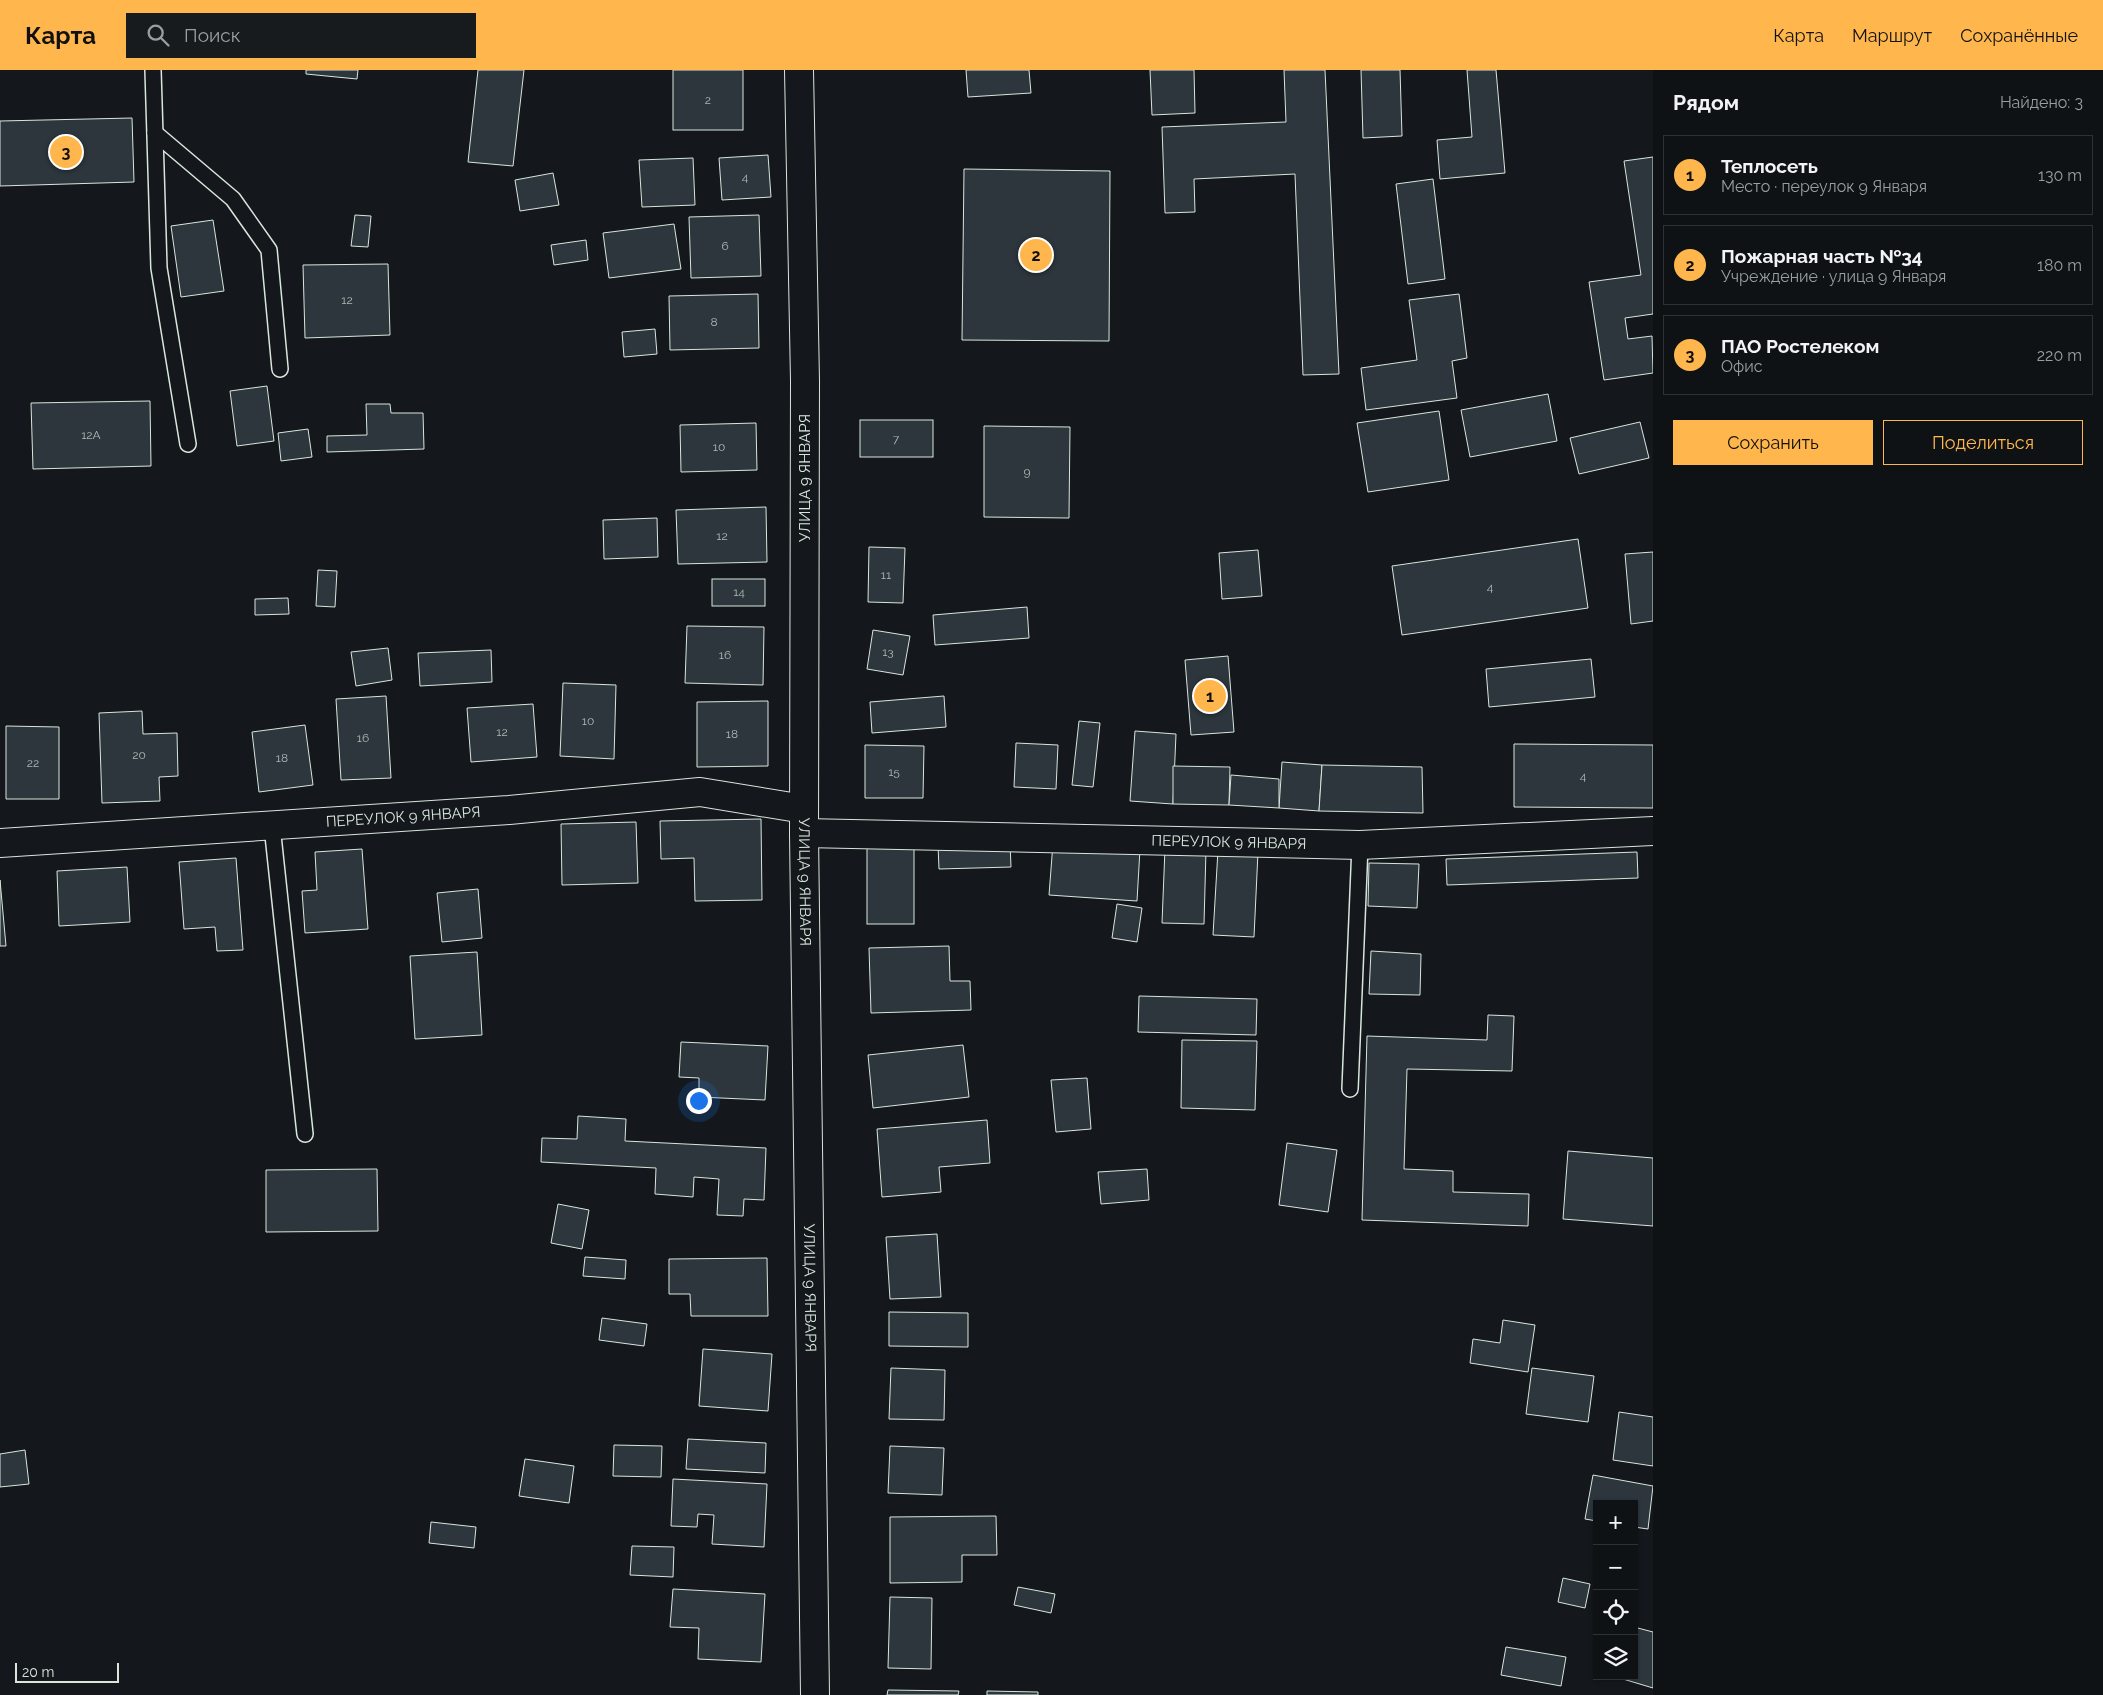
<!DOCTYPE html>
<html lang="ru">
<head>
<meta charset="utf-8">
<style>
	body { margin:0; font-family:Raleway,sans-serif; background:#181b1e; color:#f1f3f6 }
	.controls { position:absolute; right:15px; bottom:15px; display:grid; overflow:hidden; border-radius:0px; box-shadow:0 1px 4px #0004 }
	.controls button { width:45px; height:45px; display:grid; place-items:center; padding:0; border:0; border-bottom:1px solid #2f3234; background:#0f1215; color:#f1f3f6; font:25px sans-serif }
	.scale { position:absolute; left:15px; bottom:12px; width:104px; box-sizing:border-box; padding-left:5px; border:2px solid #d8e6dc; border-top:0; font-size:14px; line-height:18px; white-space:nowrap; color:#d8e6dc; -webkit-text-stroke:4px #14181c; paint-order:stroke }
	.you { position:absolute; left:698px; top:1030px; width:18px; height:18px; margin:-12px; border:4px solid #fff; border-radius:50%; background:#1a73e8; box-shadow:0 0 0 8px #1a73e833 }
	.badge { display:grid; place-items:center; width:32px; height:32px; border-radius:50%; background:#ffb74d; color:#111; font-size:16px; font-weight:700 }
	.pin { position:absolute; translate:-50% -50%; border:2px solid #fff; box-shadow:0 1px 5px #0006 }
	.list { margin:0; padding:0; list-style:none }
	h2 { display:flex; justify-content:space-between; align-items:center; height:65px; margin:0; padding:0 20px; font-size:21px }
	h2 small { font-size:16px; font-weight:400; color:#9b9ea0 }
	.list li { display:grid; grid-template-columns:32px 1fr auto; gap:15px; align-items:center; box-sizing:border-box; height:80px; margin:0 10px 10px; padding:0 10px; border:1px solid #2f3234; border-radius:0px }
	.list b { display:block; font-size:19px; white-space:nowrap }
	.list p { margin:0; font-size:16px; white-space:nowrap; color:#9b9ea0 }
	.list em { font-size:16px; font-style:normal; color:#9b9ea0 }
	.actions { display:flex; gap:10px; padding:15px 20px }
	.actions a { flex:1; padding:11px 0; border:1px solid #ffb74d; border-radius:0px; text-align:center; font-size:18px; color:#ffb74d }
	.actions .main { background:#ffb74d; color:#111 }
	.icon { flex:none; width:28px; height:28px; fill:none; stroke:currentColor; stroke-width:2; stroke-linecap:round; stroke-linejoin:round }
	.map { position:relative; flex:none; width:1653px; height:1625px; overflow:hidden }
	header { display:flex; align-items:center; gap:30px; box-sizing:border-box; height:70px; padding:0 25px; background:#ffb74d; color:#111 }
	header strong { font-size:24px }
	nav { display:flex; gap:28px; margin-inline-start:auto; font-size:18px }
	.search { width:350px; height:45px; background:#181b1e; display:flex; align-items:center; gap:12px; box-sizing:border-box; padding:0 18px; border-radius:0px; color:#9b9ea0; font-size:19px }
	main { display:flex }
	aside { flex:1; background:#0f1215 }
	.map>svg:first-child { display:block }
	.building { fill:#2c363c; stroke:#d8e6dc }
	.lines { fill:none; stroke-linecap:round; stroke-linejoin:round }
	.service-casing { stroke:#d8e6dc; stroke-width:18 }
	.minor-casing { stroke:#d8e6dc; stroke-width:30 }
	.service { stroke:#14181c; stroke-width:15 }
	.minor { stroke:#14181c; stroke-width:28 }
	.labels { text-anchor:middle; stroke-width:4; stroke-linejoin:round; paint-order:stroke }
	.number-label { font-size:12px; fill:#adbab4 }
	.street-label { font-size:15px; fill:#d8e6dc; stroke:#14181c }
</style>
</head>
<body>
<header>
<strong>Карта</strong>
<div class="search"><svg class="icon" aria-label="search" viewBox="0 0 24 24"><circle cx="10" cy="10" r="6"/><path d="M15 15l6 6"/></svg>Поиск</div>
<nav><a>Карта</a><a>Маршрут</a><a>Сохранённые</a></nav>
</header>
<main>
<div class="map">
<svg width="1653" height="1625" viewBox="0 0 1653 1625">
	<rect width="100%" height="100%" fill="#14181c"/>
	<!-- building -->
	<g class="building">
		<path d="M306,0H358L357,9L306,4Z"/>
		<path d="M478,0H524L513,96L468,92Z"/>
		<rect x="673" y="0" width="70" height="60"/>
		<path d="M966,0H1029L1031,23L968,27Z"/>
		<path d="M1150,0H1194L1195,43L1152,45Z"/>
		<path d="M1284,0H1325L1339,304L1303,305L1295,104L1194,109L1195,142L1165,143L1162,57L1286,52Z"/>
		<path d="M1361,0H1400L1402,66L1363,68Z"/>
		<path d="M1467,0H1496L1505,103L1440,109L1437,70L1472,67Z"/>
		<path d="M132,48L134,112L0,116V51Z"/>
		<path d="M768,85L771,127L722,130L719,88Z"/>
		<path d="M1653,87V244L1625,248L1628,269L1652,266L1653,303L1604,310L1589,212L1641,205L1624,91Z"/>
		<path d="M693,88L695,135L642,137L639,90Z"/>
		<path d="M964,99L1110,101L1109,271L962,270Z"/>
		<path d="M553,103L559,135L520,141L515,110Z"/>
		<path d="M1433,109L1445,209L1408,214L1396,114Z"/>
		<path d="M355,145L371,146L368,177L351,176Z"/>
		<path d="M759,145L761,206L691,208L689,147Z"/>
		<path d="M213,150L224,221L181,227L171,156Z"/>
		<path d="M674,154L681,199L609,208L603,163Z"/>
		<path d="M586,170L588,190L554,195L551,175Z"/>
		<path d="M388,194L390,265L305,268L303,195Z"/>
		<path d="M758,224L759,278L670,280L669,226Z"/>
		<path d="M1459,224L1467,288L1452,291L1457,328L1366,340L1361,298L1417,290L1409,230Z"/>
		<path d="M655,259L657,284L624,287L622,262Z"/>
		<path d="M267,316L274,371L237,376L230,321Z"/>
		<path d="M1548,324L1557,371L1470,387L1461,340Z"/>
		<path d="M150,331L151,396L33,399L31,333Z"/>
		<path d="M366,334H390L391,343H423L424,379L327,382V366L367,365Z"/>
		<path d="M1439,341L1449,410L1368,422L1357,353Z"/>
		<rect x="860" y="350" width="73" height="37"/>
		<path d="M1640,352L1649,388L1579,404L1570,368Z"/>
		<path d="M756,353L757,400L681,402L680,355Z"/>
		<path d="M984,356L1070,357L1069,448L984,447Z"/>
		<path d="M308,359L312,387L281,391L278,363Z"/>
		<path d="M766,437L767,492L678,494L676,440Z"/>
		<path d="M657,448L658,487L604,489L603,450Z"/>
		<path d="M1578,469L1588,538L1402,565L1392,496Z"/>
		<path d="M869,477L905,478L903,533L868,532Z"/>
		<path d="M1258,480L1262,526L1222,529L1219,483Z"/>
		<path d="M1653,482V551L1631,554L1625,484Z"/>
		<path d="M318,500L337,501L335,537L316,536Z"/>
		<rect x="712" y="509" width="53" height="27"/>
		<path d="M288,528L289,544L255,545V529Z"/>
		<path d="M1027,537L1029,568L935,575L933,545Z"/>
		<path d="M687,556L764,557L763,615L685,613Z"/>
		<path d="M873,560L910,566L903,605L867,599Z"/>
		<path d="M388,578L392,610L356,616L351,582Z"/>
		<path d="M491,580L492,612L420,616L418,583Z"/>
		<path d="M1228,586L1234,662L1191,665L1185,590Z"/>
		<path d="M1591,589L1595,627L1489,637L1486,599Z"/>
		<path d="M563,613L616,615L614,689L560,686Z"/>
		<path d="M386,626L391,708L341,710L336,629Z"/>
		<path d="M944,626L946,657L872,663L870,632Z"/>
		<path d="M768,631V696L697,697V632Z"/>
		<path d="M533,634L537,687L471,692L467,638Z"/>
		<path d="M142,641L143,664L177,663L178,706L159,707L160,731L102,733L99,643Z"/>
		<path d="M1079,651L1100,653L1093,717L1072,715Z"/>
		<path d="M305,655L313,715L259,722L252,662Z"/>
		<path d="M6,656L59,657V729H6Z"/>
		<path d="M1135,661L1176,664L1173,734L1130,731Z"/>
		<path d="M1016,673L1058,675L1056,719L1014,717Z"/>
		<path d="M1514,674L1653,675V738L1514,737Z"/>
		<path d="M865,675L924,676L923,728H865Z"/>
		<path d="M1282,692L1322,695L1319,741L1279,738Z"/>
		<path d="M1322,695L1422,697L1423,743L1319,741Z"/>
		<path d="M1173,696L1230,697L1229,735L1173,734Z"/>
		<path d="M1231,705L1279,709V738L1229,735Z"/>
		<path d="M761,749L762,830L695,831L694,788L661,789L660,751Z"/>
		<path d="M636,752L638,813L562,815L561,754Z"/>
		<rect x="867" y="771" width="47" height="83"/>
		<path d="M1010,773L1011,797L939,799L938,775Z"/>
		<path d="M1053,773L1140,779L1137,831L1049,825Z"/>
		<path d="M1165,778L1206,780L1204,854L1162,853Z"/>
		<path d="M362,779L368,859L305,863L302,821L317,820L315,782Z"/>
		<path d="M1218,780L1258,782L1254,867L1213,865Z"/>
		<path d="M1637,782L1638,808L1447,815L1446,789Z"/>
		<path d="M236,788L243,880L217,881L215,857L184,859L179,792Z"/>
		<path d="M1369,793L1419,794L1417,838L1368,836Z"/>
		<path d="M127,797L130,852L59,856L57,801Z"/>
		<path d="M0,810L6,876H0Z"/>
		<path d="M478,819L482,868L442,872L437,823Z"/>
		<path d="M1117,834L1142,838L1137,872L1112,868Z"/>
		<path d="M949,876L950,911H970L971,940L871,943L869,878Z"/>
		<path d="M1371,881L1421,884L1420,925L1369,924Z"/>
		<path d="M477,882L482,965L415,969L410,886Z"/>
		<path d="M1139,926L1257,929L1256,965L1138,962Z"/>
		<path d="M1488,945L1514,946L1512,1001L1407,999L1404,1099L1453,1101V1122L1529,1124L1528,1156L1362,1150L1367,966L1487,970Z"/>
		<path d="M1182,970L1257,971L1255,1040L1181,1038Z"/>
		<path d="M681,972L768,976L765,1030L699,1027V1008L679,1007Z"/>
		<path d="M963,975L969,1027L873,1038L868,985Z"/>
		<path d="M1087,1008L1091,1059L1056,1062L1051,1010Z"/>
		<path d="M578,1046L626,1049L625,1071L766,1078L764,1130L744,1129L743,1146L717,1145L719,1109L694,1107L693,1127L655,1124L656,1098L541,1092L542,1068L577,1069Z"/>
		<path d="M987,1050L990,1093L939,1097L941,1122L882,1127L877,1059Z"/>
		<path d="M1287,1073L1337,1080L1328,1142L1279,1135Z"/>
		<path d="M1568,1081L1653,1088V1156L1563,1149Z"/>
		<path d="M377,1099L378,1161L266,1162V1100Z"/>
		<path d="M1147,1099L1149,1130L1101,1134L1098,1102Z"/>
		<path d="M558,1134L589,1140L582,1179L551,1173Z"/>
		<path d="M937,1164L941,1227L890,1229L886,1167Z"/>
		<path d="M585,1187L626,1190L625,1209L583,1206Z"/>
		<path d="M767,1188L768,1246H691L690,1224H669V1189Z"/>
		<path d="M889,1242L968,1243V1277L889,1276Z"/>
		<path d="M602,1248L647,1254L644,1276L599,1270Z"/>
		<path d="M1503,1250L1535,1255L1528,1302L1470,1293L1473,1269L1500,1273Z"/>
		<path d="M703,1279L772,1284L768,1341L699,1336Z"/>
		<path d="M891,1298L945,1300L944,1350L889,1349Z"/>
		<path d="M1532,1298L1594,1306L1588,1352L1526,1344Z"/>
		<path d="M1619,1342L1653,1347V1396L1613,1390Z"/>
		<path d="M688,1369L766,1373L765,1403L686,1399Z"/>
		<path d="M614,1375L662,1376L661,1407L613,1406Z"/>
		<path d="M890,1376L944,1378L942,1425L888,1423Z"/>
		<path d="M25,1380L29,1414L0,1417V1384Z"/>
		<path d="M525,1389L574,1396L569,1433L519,1426Z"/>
		<path d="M1593,1405L1653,1416L1648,1459L1634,1457V1434H1597V1451L1585,1449Z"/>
		<path d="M673,1409L767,1414L764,1477L712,1474L714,1445L698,1444L697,1457L671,1456Z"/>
		<path d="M996,1446L997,1485H962V1512L890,1513V1447Z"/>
		<path d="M431,1452L476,1457L474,1478L429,1473Z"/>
		<path d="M632,1476L674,1477L673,1507L630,1505Z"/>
		<path d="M1563,1508L1590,1514L1585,1538L1558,1532Z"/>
		<path d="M1018,1517L1055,1524L1051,1543L1014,1535Z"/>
		<path d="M673,1519L765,1524L761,1592L698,1589L699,1558L670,1557Z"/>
		<path d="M890,1527L932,1528L931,1599L888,1598Z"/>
		<path d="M1634,1557L1653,1562V1618L1613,1606H1634Z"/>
		<path d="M1506,1577L1566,1587L1561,1616L1501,1605Z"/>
		<path d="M888,1620L959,1621L958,1625H887Z"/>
		<path d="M987,1621L1038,1622V1625H987Z"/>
	</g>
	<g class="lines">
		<defs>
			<g id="service">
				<path d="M153,0L159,198L188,374"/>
				<path d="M155,63L233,129L269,180L280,299"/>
				<path d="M272,756L305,1064"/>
				<path d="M1350,1019L1360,775"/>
			</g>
			<g id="minor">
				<path id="s1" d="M799,0L805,311L804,763L815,1625"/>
				<path id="s2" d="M804,763L1360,775L1653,761"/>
				<path id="s3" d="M0,773L509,740L700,722L804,739"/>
			</g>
		</defs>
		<!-- service casing -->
		<use href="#service" class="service-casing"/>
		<!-- minor casing -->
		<use href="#minor" class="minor-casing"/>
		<!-- service -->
		<use href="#service" class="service"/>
		<!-- minor -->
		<use href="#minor" class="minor"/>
	</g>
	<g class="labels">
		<!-- number labels -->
		<g class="number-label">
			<text x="708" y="34">2</text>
			<text x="745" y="111">4</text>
			<text x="725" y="180">6</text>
			<text x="347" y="234">12</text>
			<text x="714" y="256">8</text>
			<text x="91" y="369">12А</text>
			<text x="896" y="373">7</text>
			<text x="719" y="381">10</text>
			<text x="1027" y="406">9</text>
			<text x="722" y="470">12</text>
			<text x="886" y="509">11</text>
			<text x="1490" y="521">4</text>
			<text x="739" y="526">14</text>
			<text x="888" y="586">13</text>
			<text x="725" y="589">16</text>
			<text x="588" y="655">10</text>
			<text x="502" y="666">12</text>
			<text x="732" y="668">18</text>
			<text x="363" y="672">16</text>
			<text x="139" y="689">20</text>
			<text x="282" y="692">18</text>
			<text x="33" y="697">22</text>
			<text x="894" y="706">15</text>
			<text x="1583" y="710">4</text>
		</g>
		<!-- street labels -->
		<g class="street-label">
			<text transform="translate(805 408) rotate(-90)" y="5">УЛИЦА 9 ЯНВАРЯ</text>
			<text dy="5" stroke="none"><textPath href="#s3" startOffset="404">ПЕРЕУЛОК 9 ЯНВАРЯ</textPath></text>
			<text dy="5" stroke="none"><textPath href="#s2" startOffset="425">ПЕРЕУЛОК 9 ЯНВАРЯ</textPath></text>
			<text dy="5" stroke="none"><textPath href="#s1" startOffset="812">УЛИЦА 9 ЯНВАРЯ</textPath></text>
			<text dy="5" stroke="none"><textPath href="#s1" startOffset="1218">УЛИЦА 9 ЯНВАРЯ</textPath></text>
		</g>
	</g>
</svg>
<div class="controls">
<button>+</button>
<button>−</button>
<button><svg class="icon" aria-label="locate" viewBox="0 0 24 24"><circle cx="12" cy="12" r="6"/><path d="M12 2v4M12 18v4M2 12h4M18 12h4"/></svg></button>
<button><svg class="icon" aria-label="layers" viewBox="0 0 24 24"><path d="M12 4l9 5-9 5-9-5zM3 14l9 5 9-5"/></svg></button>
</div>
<div class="scale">20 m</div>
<div class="you"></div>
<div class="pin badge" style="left:1210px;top:626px">1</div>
<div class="pin badge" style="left:1036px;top:185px">2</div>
<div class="pin badge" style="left:66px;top:82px">3</div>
</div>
<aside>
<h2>Рядом<small>Найдено: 3</small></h2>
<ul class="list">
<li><span class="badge">1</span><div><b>Теплосеть</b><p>Место · переулок 9 Января</p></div><em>130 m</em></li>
<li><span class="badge">2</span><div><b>Пожарная часть №34</b><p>Учреждение · улица 9 Января</p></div><em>180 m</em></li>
<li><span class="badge">3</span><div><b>ПАО Ростелеком</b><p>Офис</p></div><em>220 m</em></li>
</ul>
<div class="actions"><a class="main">Сохранить</a><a>Поделиться</a></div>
</aside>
</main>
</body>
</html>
